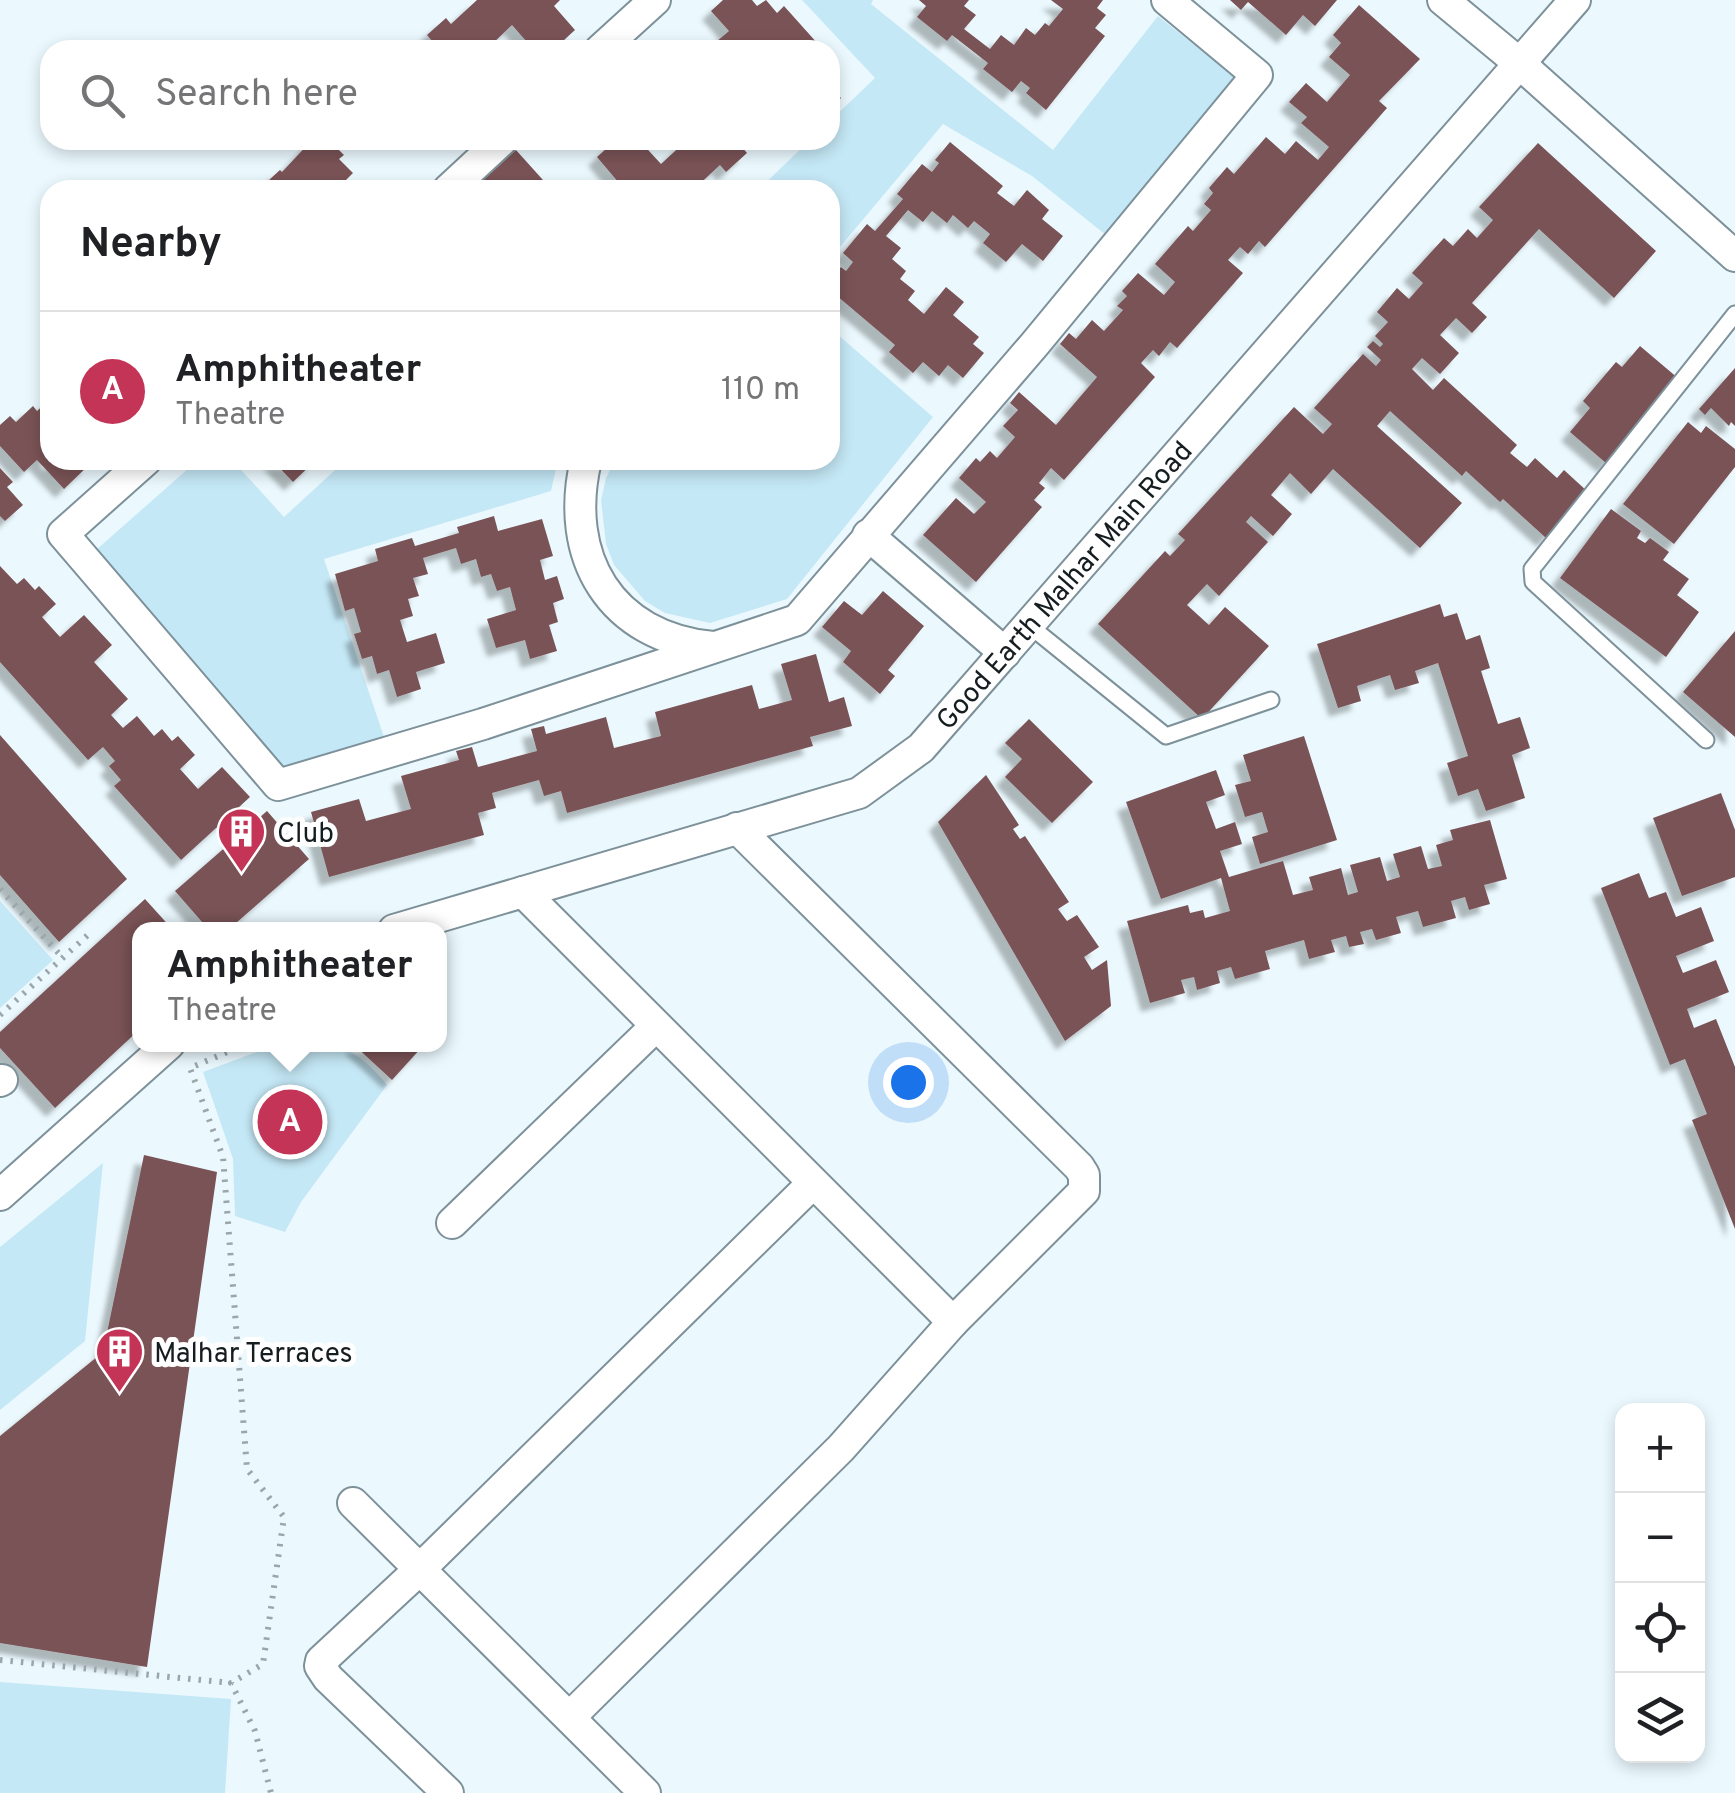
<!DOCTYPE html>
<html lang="en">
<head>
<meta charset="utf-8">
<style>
	body { margin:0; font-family:Overpass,sans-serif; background:#f2f2f2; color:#202124 }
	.controls { position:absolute; right:30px; bottom:30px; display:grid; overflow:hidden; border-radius:20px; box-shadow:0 5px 15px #0003 }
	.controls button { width:90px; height:90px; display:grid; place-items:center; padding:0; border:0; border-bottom:2px solid #e0e0e0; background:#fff; color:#202124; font:50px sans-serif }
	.you { position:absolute; left:908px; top:1082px; width:35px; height:35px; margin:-25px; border:8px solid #fff; border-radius:50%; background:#1a73e8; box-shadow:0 0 0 15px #1a73e833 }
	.badge { display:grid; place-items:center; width:65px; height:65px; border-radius:50%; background:#c43456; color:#fff; font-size:32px; font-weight:700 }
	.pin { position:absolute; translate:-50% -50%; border:5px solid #fff; box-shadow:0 2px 10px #0006 }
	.popup { position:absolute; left:132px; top:922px; width:315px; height:130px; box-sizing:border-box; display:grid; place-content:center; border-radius:20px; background:#fff; filter:drop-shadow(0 2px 8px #0005); font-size:32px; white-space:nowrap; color:#757577 }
	.popup b { font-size:38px; color:#202124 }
	.popup::after { content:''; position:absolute; left:50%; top:100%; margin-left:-20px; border:20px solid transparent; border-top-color:#fff }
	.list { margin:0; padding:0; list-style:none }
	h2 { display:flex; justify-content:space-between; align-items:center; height:130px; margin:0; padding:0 40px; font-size:42px }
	h2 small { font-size:32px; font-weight:400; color:#757577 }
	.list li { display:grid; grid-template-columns:65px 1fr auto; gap:30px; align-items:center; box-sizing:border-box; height:160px; padding:0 40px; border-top:2px solid #e0e0e0 }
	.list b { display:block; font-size:38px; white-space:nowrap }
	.list p { margin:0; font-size:32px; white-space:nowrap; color:#757577 }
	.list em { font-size:32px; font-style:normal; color:#757577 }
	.icon { flex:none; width:55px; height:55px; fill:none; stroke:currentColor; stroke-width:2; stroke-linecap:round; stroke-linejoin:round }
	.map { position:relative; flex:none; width:1735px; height:1793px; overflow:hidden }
	.search { position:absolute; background:#fff; box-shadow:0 5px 15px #0003; left:40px; top:40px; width:800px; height:110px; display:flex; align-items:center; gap:25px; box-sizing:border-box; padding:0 35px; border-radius:30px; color:#757577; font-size:38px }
	.panel { position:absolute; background:#fff; box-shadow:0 5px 15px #0003; left:40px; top:180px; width:800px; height:290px; border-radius:30px }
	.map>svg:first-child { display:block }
	.green { fill:#c5e8f6 }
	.building { fill:#7a5357; filter:url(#shadow) }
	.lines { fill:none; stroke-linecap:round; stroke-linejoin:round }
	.service-casing { stroke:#7d919a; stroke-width:19 }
	.minor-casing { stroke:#7d919a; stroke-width:34 }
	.path { stroke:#9ba6ab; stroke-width:6; stroke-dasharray:2.5 8; stroke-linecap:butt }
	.service { stroke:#fff; stroke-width:15 }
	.minor { stroke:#fff; stroke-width:30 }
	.labels { text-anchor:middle; stroke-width:10; stroke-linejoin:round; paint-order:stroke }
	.street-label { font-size:28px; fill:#151d20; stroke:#fff }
	.poi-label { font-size:28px; fill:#151d20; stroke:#fff; text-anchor:start }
</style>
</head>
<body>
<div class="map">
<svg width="1735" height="1793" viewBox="0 0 1735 1793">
	<defs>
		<filter id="shadow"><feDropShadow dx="-9" dy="9" stdDeviation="2.5" flood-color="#0004"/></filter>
	</defs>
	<rect width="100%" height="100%" fill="#ebf9fe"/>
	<!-- green -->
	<g class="green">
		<path d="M802,0H873L871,4L1053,150L1158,16L1237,79L1111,239L1032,176L943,124L830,259V190H758L810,140H830V121L875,78Z"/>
		<path d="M830,328L933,417L787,599L710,623L665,613L645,601L614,565L606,544L601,500L606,478L615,460H830Z"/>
		<path d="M198,460H232L284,517L346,460H558L551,491L324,559L385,740L289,773L96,550Z"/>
		<path d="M0,901L53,960L0,1008Z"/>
		<path d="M275,1045C330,1044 350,1039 387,1085L301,1202L285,1232L235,1216L233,1159L203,1072Z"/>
		<path d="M103,1163L85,1341L0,1410V1247Z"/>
		<path d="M0,1682L231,1699L225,1793H0Z"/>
	</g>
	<!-- building -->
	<g class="building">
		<path d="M477,0H560L554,6L575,30L553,50H534L512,25L489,47L492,50H423L432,41L427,35L446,18L451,24Z"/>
		<path d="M723,0H752L757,6L766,0L777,13L784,6L818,44L812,50H762L753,40L742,50H723L716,42L729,31L711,11Z"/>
		<path d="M919,0H969L964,6L976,15L964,29L990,49L1001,35L1014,45L1026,28L1035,35L1045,23L1049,26L1063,9L1051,0H1103L1097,8L1106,15L1095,28L1105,36L1046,110L1026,93L1030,88L1021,81L1012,92L983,69L988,63L952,35L947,41L917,17L926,6Z"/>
		<path d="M1230,0H1337L1315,26L1303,15L1286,35L1248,2L1241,10Z"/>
		<path d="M1359,5L1420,59L1379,101L1387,108L1265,247L1259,241L1248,254L1240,247L1228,260L1243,273L1177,348L1170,342L1159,356L1153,350L1141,363L1155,377L1064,480L1051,468L1039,483L1045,488L1034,500L1042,507L976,582L923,535L956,498L974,514L986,502L959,478L976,458L980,462L990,451L997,458L1015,437L1003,426L1018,410L1010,403L1019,392L1056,425L1097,377L1060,344L1069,333L1076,339L1092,320L1104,331L1123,310L1117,306L1127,296L1122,291L1138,273L1164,295L1175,282L1155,264L1188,226L1193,231L1211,210L1204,204L1213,193L1209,188L1227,167L1234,174L1266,137L1285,154L1296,141L1318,160L1329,147L1301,123L1307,117L1289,102L1306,83L1327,102L1350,75L1329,57L1341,43L1333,35Z"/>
		<path d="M830,87L841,98L830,108Z"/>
		<path d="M312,140H329L344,155L339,159L353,173L345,181L354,190H258L280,170L282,172Z"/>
		<path d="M616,140H639L661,164L687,140H748L741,146L747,153L726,172L720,165L693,190H611L619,183L597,157Z"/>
		<path d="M950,142L1003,186L997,193L1014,206L1027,190L1049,210L1042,219L1063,236L1043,261L1022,244L1006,262L983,243L990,234L974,221L968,228L953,215L947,223L932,211L923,222L908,210L886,236L901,248L892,259L906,271L900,279L915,291L908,300L924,314L946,287L964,302L953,315L979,337L973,344L984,353L963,378L948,365L939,376L923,362L913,373L889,352L895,345L830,290V280L841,267L846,271L853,262L843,253L867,224L875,231L903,199L897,194L922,164L932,172L939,163L935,160Z"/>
		<path d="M1538,143L1656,251L1614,298L1539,229L1472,303L1487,317L1472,333L1456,318L1440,335L1459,353L1440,374L1422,358L1412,369L1433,390L1444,378L1517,445L1510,453L1527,467L1535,458L1557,478L1564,470L1588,492L1546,538L1503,499L1500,502L1466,471L1462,476L1390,411L1377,426L1462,503L1420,548L1333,469L1311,494L1290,473L1271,495L1292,514L1273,536L1251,516L1246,522L1268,542L1219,596L1207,584L1187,605L1209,625L1225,607L1269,646L1202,719L1098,624L1165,551L1170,556L1185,540L1178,534L1294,407L1323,434L1332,424L1314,408L1363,354L1376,366L1381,360L1367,347L1373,341L1380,347L1383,344L1375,336L1388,322L1377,312L1397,288L1409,299L1423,283L1412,273L1444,238L1453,246L1468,229L1477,238L1493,220L1479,207Z"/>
		<path d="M516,150L552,190H490L482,181Z"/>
		<path d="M1640,346L1679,379L1607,464L1570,432L1590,408L1583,401L1616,362L1622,367Z"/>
		<path d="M1735,368V426L1731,422L1729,426L1711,408L1705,415L1699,409Z"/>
		<path d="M50,399V460H86L90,464L64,489L37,460L24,472L0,446V425L10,416L16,422L33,406L37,411Z"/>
		<path d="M1688,422L1701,433L1706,426L1735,449V467L1674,544L1623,504Z"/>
		<path d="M272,460H316L293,482Z"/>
		<path d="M0,468L13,482L7,487L23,505L5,521L0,516Z"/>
		<path d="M1611,509L1641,531L1637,538L1645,543L1650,538L1669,552L1663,560L1689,579L1677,595L1699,612L1666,657L1560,578Z"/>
		<path d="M494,516L498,531L542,519L553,556L540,560L545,580L557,576L564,599L553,603L558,622L549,625L557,651L530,659L525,640L496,648L487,619L516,610L510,587L497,591L491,574L481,577L476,559L461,564L456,548L423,558L428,574L413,578L419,596L408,599L413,616L400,620L407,642L436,633L445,663L416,672L421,689L397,697L389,670L377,674L372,656L362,659L354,634L361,632L354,608L345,611L335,574L378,561L375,549L412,538L415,546L459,533L457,527Z"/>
		<path d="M0,566L17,584L24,578L35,590L39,586L56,604L42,617L60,637L84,615L112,645L94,662L128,699L111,715L123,728L137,716L154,736L162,729L172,741L178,736L195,755L180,769L198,789L222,767L250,797L181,860L114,786L121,780L109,766L115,761L103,747L88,760L0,662Z"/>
		<path d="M883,591L924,626L888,670L895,676L880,694L843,662L851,651L822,627L844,601L862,615Z"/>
		<path d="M1440,604L1444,617L1457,613L1466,640L1480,635L1490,668L1481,671L1498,724L1520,717L1530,748L1512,755L1525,798L1486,811L1478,789L1458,796L1447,763L1468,756L1438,663L1415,671L1419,683L1395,690L1390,675L1357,686L1361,701L1338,708L1317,644Z"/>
		<path d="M1735,631V737L1683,692Z"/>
		<path d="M816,654L829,702L844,697L852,726L810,737L813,746L567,813L561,791L544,796L539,780L492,793L496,808L478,813L484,835L329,877L311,812L359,799L366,821L411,809L401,776L459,760L456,751L472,747L478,767L537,751L531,729L544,726L546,734L606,717L614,748L661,736L655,712L752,685L759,709L792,700L781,664Z"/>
		<path d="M1029,719L1093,782L1052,823L1005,777L1022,759L1005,743Z"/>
		<path d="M0,735L127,879L59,942L0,875Z"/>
		<path d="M1304,736L1337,840L1260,864L1252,837L1268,832L1262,812L1245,817L1235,785L1251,781L1243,755Z"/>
		<path d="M1216,770L1225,795L1206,802L1216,829L1235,822L1242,844L1220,851L1229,877L1283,861L1293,895L1313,890L1309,877L1341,868L1348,895L1358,892L1350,865L1380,857L1387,881L1400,877L1393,854L1421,846L1428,869L1442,866L1436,845L1453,840L1450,830L1490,820L1507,879L1484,885L1490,904L1469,910L1465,897L1451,901L1456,918L1423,927L1418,911L1396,917L1401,933L1376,940L1372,929L1360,932L1364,944L1349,947L1346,936L1331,940L1335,952L1309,959L1304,940L1265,951L1270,969L1235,979L1231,967L1217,971L1220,983L1197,990L1194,977L1181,980L1185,993L1150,1003L1127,921L1188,905L1190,913L1203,910L1205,918L1230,911L1221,878L1161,899L1126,802Z"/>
		<path d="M986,775L1019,825L1013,829L1020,839L1025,836L1069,902L1058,909L1067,921L1077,915L1099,947L1084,957L1092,970L1107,960L1111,1006L1065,1041L938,822Z"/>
		<path d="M1721,793L1735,830V877L1682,896L1653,818Z"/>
		<path d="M267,811L309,859L228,930H209L175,891Z"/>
		<path d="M1639,873L1649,898L1666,892L1676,917L1701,907L1714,941L1676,956L1683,973L1716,960L1729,992L1687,1009L1694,1028L1716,1019L1735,1067V1229L1692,1120L1707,1114L1685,1059L1670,1065L1601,888Z"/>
		<path d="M145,899L173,930H140V1029L55,1108L0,1048V1032Z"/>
		<path d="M353,1044H419L422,1047L392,1080Z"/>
		<path d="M144,1155L217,1172L147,1667L0,1643V1436L103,1352Z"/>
	</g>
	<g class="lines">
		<defs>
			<g id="service">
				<path d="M1030,626L1166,736L1271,700"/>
				<path d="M1706,740L1533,582L1532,569L1735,314"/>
			</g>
			<g id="minor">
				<path d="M1443,0L1519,63L1735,256"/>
				<path d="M600,50L655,0"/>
				<path d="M448,190L502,140"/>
				<path d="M146,460L63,534L278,785L483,724L797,620L1034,345L1257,75L1167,0"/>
				<path d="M586,460C563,557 610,637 713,647"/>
				<path d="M868,535L1005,653"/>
				<path d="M523,892L953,1322"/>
				<path id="s1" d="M394,930L859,793L921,748L1575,0"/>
				<path d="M0,1081L2,1080"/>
				<path d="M0,1195L169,1044"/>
				<path d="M452,1223L656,1026"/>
				<path d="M353,1503L645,1793"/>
				<path d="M570,1717L841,1448L953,1322L1084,1191V1175L1079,1167L737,828"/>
				<path d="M448,1793L328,1678L320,1666L321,1661L419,1570L812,1184"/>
			</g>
		</defs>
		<!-- service casing -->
		<use href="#service" class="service-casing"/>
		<!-- minor casing -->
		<use href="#minor" class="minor-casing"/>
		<!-- path -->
		<g class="path">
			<path d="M0,889L63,958"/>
			<path d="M0,1015L90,933"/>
			<path d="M246,1044L190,1068L223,1157L247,1469L284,1517L263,1664L231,1683L255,1731L271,1793"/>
			<path d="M0,1660L231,1683"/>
		</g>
		<!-- service -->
		<use href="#service" class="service"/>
		<!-- minor -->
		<use href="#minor" class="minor"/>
	</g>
	<!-- icons -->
	<defs>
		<symbol id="building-pin" viewBox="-11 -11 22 30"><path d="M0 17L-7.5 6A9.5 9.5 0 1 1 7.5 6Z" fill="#c43456" stroke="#fff"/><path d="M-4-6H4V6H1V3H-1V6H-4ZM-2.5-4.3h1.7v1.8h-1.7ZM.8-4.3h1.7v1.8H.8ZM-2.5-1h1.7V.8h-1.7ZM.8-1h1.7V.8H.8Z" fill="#fff"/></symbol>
	</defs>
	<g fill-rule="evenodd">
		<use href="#building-pin" x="214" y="804" width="55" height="75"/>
		<use href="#building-pin" x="92" y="1324" width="55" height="75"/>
	</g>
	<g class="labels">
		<!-- street labels -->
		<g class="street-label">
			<text dy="10" stroke="none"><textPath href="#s1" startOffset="778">Good Earth Malhar Main Road</textPath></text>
		</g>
		<!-- poi labels -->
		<g class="poi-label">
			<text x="277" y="842">Club</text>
			<text x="154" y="1362">Malhar Terraces</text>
		</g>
	</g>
</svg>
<div class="controls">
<button>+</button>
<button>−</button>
<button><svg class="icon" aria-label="locate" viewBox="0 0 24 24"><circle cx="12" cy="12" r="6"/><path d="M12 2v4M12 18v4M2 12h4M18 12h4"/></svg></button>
<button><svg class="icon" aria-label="layers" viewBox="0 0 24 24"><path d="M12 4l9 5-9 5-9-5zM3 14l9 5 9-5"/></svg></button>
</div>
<div class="you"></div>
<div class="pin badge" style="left:290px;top:1122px">A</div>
<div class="popup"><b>Amphitheater</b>Theatre</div>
<div class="search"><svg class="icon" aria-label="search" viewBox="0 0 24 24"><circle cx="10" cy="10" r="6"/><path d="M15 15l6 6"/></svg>Search here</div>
<section class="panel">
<h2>Nearby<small></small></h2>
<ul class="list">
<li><span class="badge">A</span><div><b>Amphitheater</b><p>Theatre</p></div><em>110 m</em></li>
</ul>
</section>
</div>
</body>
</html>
